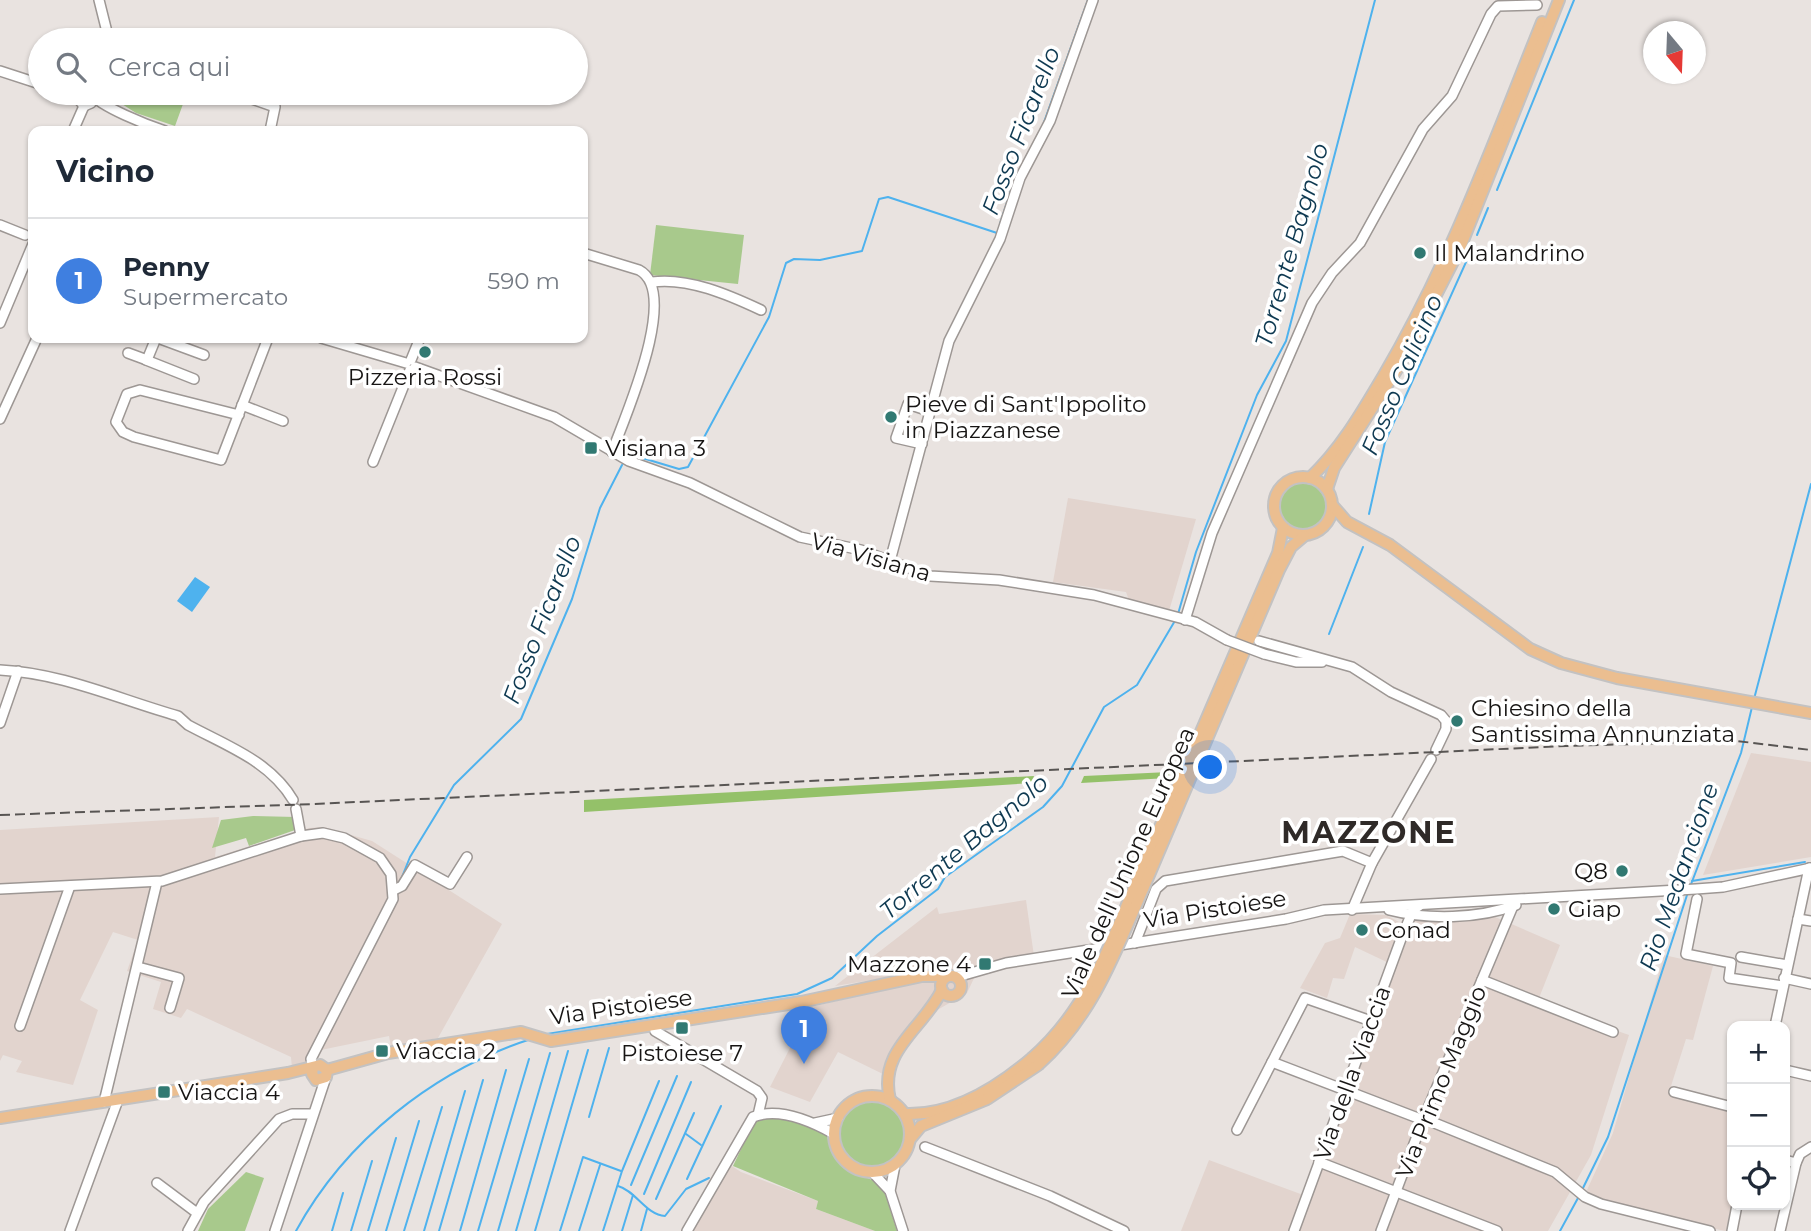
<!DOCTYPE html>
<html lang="it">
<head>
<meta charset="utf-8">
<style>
	body { margin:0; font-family:Montserrat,sans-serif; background:#f6f6f7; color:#1f2937 }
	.controls { position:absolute; right:21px; bottom:21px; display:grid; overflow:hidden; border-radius:14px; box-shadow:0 2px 5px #0004 }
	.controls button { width:63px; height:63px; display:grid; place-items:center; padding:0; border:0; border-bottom:2px solid #e0e1e3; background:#fff; color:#1f2937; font:35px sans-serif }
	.compass { position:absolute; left:1643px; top:21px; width:63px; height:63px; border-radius:50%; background:#fff; box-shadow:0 2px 5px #0004; rotate:161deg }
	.you { position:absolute; left:1211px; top:768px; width:24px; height:24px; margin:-18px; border:5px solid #fff; border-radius:50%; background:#1a73e8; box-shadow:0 0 0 10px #1a73e833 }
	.badge { display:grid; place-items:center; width:46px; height:46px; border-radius:50%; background:#b45309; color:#fff; font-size:23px; font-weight:700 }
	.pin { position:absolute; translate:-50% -58px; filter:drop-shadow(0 2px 4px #0008) }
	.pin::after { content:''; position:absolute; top:37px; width:24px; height:21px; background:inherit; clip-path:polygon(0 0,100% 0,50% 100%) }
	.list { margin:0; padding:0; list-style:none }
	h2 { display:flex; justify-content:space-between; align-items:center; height:91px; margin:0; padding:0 28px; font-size:30px }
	h2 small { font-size:23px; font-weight:400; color:#747a83 }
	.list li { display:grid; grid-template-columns:46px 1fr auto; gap:21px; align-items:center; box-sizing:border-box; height:126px; padding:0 28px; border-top:2px solid #e0e1e3 }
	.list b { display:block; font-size:26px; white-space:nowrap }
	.list p { margin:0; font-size:23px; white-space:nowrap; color:#747a83 }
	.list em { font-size:23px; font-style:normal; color:#747a83 }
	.icon { flex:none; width:38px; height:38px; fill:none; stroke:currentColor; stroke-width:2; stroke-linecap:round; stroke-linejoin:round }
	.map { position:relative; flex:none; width:1811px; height:1231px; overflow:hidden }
	.search { position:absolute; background:#fff; box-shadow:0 2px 5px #0004; left:28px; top:28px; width:560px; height:77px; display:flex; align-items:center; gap:18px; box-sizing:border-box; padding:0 24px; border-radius:38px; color:#747a83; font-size:26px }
	.panel { position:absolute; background:#fff; box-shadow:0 2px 5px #0004; left:28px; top:126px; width:560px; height:217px; border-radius:14px }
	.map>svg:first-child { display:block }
	.built { fill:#e2d4ce }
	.green { fill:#a8c98c }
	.forest { fill:#94c169 }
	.water { fill:#4eb2ee }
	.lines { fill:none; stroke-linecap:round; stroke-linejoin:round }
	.stream { stroke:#4eb2ee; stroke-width:2 }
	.minor-casing { stroke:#9d9794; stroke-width:12 }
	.major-casing { stroke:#c3c2c2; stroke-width:14 }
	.minor { stroke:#fff; stroke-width:9 }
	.major { stroke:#ebbe90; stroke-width:10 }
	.rail { stroke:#585553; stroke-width:2; stroke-dasharray:10 5; stroke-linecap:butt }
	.minor-bridge-casing { stroke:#9d9794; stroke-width:12; stroke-linecap:butt }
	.major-bridge-casing { stroke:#c3c2c2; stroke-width:14; stroke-linecap:butt }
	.minor-bridge { stroke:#fff; stroke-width:9 }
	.major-bridge { stroke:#ebbe90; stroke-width:10 }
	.poi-dot { fill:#317972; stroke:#fff; stroke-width:2.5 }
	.labels { text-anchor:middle; stroke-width:7; stroke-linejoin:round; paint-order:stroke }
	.poi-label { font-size:23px; fill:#171514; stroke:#fff; text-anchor:start }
	.street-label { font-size:23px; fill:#171514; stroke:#fff }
	.water-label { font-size:24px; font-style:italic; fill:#0e3951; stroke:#fff }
	.district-label { font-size:30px; font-weight:bold; letter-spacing:2px; fill:#2f2a28; stroke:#fff }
</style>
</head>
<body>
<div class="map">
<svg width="1811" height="1231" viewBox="0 0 1811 1231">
	<rect width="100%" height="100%" fill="#e9e3e0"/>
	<!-- built -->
	<g class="built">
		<path d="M1068,498L1196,519L1169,611L1130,603L1126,592L1053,582Z"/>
		<path d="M1751,753L1811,762V857L1703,875Z"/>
		<path d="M219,817L215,857L309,828L323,827L372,841L502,924L438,1038L391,1047L389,1036L311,1052L307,1065L292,1068L291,1057L187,1009L181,1018L153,1009L161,982L127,971L138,940L113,932L80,1000L98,1010L73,1085L16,1072L22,1061L3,1055L0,1061V830Z"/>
		<path d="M1026,900L1035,963L976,974L967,993L932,1013L894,1066L891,1078L838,1052L810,1102L770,1087L811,1007L871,993L878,979L835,986L937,907L939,914Z"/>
		<path d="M1350,914L1386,915L1399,922L1493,916L1560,945L1537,1003L1629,1035L1591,1155L1548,1231H1181L1209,1160L1306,1196L1391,964L1355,947L1344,979L1333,978L1327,998L1300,988L1325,943L1340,938Z"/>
		<path d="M1664,955L1713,966L1693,1040L1686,1039L1671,1086L1732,1102V1200L1726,1231L1664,1219L1590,1197L1587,1190L1613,1133Z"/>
		<path d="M724,1161L741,1172L818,1201L816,1209L875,1231H682Z"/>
	</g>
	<!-- green -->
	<g class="green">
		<path d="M98,93H187L175,126L136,113L111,97Z"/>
		<path d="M656,225L744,235L738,284L650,275Z"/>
		<circle cx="1303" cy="507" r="25"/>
		<path d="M253,816L296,817L298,829L249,846L246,838L212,848L221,820Z"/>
		<circle cx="872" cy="1135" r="34"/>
		<path d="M773,1117L816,1127L826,1134L834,1155L843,1166L876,1182L884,1190L897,1231H875L816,1209L818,1201L733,1166L753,1124L761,1118Z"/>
		<path d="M246,1172L264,1178L245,1231H198L208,1209Z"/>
	</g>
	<!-- forest -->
	<g class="forest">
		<path d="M1169,772L1168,778L1081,783L1084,776Z"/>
		<path d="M1034,776L1032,783L584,812V800Z"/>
	</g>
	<!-- water -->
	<path class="water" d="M195,577L210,587L192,612L177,601Z"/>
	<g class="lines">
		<!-- stream -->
		<g class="stream">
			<path d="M1043,125L1088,0"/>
			<path d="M1497,190L1574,0"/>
			<path d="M1000,224L1011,190"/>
			<path d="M1477,235L1488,208"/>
			<path d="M629,454L679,469L688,467L769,317L786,263L794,259L820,260L862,251L879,199L888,197L997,233"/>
			<path d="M1369,514L1385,442L1471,251"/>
			<path d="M1178,614L1196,552L1257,395L1286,341L1375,0"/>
			<path d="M1329,634L1363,547"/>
			<path d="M1754,699L1811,484"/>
			<path d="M402,877L410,857L454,785L521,719L572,599L600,508L622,465"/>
			<path d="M1692,881L1805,862"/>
			<path d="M1690,887L1741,753L1752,707"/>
			<path d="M547,1034L797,994L832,978L877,936L938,889L945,877L1043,807L1062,786L1104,707L1137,685L1176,619"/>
			<path d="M589,1117L609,1048"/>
			<path d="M686,1134L701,1145"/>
			<path d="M687,1179L721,1106"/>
			<path d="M631,1185L677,1076"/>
			<path d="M618,1186C636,1191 646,1215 665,1216L686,1189L709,1178"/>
			<path d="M1582,1190L1608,1137L1688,892"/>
			<path d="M644,1194L691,1082"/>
			<path d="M656,1199L694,1113"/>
			<path d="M296,1231C345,1141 434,1070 531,1039"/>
			<path d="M332,1231L343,1193"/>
			<path d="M351,1231L372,1161"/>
			<path d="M368,1231L396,1138"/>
			<path d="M386,1231L419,1121"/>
			<path d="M404,1231L442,1107"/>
			<path d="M424,1231L465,1091"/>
			<path d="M439,1231L483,1080"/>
			<path d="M460,1231L506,1070"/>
			<path d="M478,1231L529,1059"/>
			<path d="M498,1231L550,1053"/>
			<path d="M516,1231L568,1051"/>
			<path d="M535,1231L588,1050"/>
			<path d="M560,1231L583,1157L621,1171"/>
			<path d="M579,1231L600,1165"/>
			<path d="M603,1231L622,1171L659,1081"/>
			<path d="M622,1231L633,1195"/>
			<path d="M641,1231L647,1209"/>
			<path d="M1560,1231L1578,1198"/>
		</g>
		<defs>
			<g id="minor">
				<path d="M99,0L109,40"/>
				<path d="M0,71L40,84"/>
				<path d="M70,93L80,94"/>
				<path d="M81,93L79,100L84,106L91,103L93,97"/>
				<path d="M90,93C101,107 147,125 165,131"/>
				<path d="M235,93L275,107L270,131"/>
				<path d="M73,131L84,106"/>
				<path d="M0,225L25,235"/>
				<path d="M583,253L639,270C681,292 624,419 612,452"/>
				<path d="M652,282C688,277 729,295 761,310"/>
				<path d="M0,323L33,244"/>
				<path d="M158,338L204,355"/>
				<path d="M321,338L406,363"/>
				<path d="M128,353L147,360L156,338"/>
				<path d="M146,360L194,379"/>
				<path d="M411,360L420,338"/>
				<path d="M415,367L554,417L629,461L690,483L800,537L861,550L930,576L999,580L1094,595L1195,622L1227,640"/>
				<path d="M242,405L283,421"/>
				<path d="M239,415L140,390L127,394L116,422L123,432L134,437L221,460L268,338"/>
				<path d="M0,419L37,338"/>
				<path d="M922,444L896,438L908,404L929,411"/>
				<path d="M373,462L410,370"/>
				<path d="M890,561L949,341L1000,239L1020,178L1050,121L1093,0"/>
				<path d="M1185,620L1212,533L1312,303L1332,273L1360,243L1423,129L1452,96L1491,14L1498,6L1537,5"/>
				<path d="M1259,641L1352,667L1391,692L1441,715L1446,721V729L1436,750"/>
				<path d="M1264,654L1296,662H1322"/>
				<path d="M0,670C62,673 118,699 178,716L188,725C227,746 270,761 293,800"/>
				<path d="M0,723L18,671"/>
				<path d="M296,809L301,836"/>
				<path d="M0,889L162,881L301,836L323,833L344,838L380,858L391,874L393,899L311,1059L313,1068"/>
				<path d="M394,890L402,886L415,865L450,884L467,857"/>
				<path d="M1697,899L1686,954L1731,963L1729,978L1783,986"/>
				<path d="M1352,910L1372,863L1431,759"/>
				<path d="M1389,910C1428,920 1478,919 1516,905"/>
				<path d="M1798,919L1811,921"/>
				<path d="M1135,943L1156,889L1165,881L1343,851L1372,863"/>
				<path d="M1741,957L1787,965"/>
				<path d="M138,967L179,978L170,1008"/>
				<path d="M957,977L1006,963L1286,919L1324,910L1696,889L1723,887L1811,868"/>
				<path d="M1784,978L1811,984"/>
				<path d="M1482,980L1613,1032"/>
				<path d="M20,1026L70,886"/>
				<path d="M1775,1026L1809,868"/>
				<path d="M655,1031L757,1091L762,1098L758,1115"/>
				<path d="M1272,1062L1423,1120"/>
				<path d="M1785,1070L1811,1076"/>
				<path d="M1674,1092L1732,1107"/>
				<path d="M104,1102L157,882"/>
				<path d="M1431,1108L1432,1122L1555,1172L1585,1197L1601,1204L1710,1231"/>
				<path d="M815,1123L838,1118"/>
				<path d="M1237,1130L1305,998L1371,1021"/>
				<path d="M925,1147L1050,1196L1124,1231"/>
				<path d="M1785,1160L1796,1163"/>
				<path d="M1319,1162L1497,1231"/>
				<path d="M895,1165L890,1191L903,1231"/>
				<path d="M873,1173L890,1191"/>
				<path d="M157,1183L197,1213"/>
				<path d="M70,1231L118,1100"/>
				<path d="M188,1231L204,1202L279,1119L292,1114H312"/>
				<path d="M275,1231L326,1077"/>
				<path d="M687,1231L753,1117C778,1107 811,1121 834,1134"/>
				<path d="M1294,1231L1401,939L1413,910L1419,906"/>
				<path d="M1381,1231L1423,1120L1513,906"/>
				<path d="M1732,1231L1737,1205"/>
				<path d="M1780,1231L1796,1163L1800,1154L1811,1147"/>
			</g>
			<g id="major">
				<circle cx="1303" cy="506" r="29"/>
				<path d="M1310,478C1341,449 1362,412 1384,375C1450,263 1494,142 1542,22"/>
				<path d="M1327,489L1334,468L1401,363L1460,248L1559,0"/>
				<path d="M1333,506L1347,522L1390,545L1530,649L1561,663L1617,678L1811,713"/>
				<path d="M1135,885L1278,553L1283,528"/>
				<path d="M1143,889L1279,570L1291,547L1304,536"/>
				<circle cx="951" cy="986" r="10"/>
				<path d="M327,1070L388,1053L521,1032L551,1041L801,1002L922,976H948"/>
				<circle cx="872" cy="1134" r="38"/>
				<path d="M890,1100C878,1050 922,1030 942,990"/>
				<path d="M905,1114C952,1116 998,1087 1032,1058"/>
				<path d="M0,1118L288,1073L320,1065L327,1070L326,1077L316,1080L312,1074L313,1068"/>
				<path d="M911,1138L921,1126L987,1099L1038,1065"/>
			</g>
		</defs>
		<!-- minor casing -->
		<use href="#minor" class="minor-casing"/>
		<!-- major casing -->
		<use href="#major" class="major-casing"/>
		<!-- minor -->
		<use href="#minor" class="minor"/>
		<!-- major -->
		<use href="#major" class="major"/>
		<!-- rail -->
		<path class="rail" d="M0,815L314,804L1566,746L1737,741L1811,750"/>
		<defs>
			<path id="minor-bridge" d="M1227,640L1264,654"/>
			<g id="major-bridge">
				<path d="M1032,1058C1085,1012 1109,949 1135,885"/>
				<path d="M1038,1065C1092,1017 1115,953 1143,889"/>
			</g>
		</defs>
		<!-- minor-bridge casing -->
		<use href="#minor-bridge" class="minor-bridge-casing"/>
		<!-- major-bridge casing -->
		<use href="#major-bridge" class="major-bridge-casing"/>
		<!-- minor-bridge -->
		<use href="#minor-bridge" class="minor-bridge"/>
		<!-- major-bridge -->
		<use href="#major-bridge" class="major-bridge"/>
	</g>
	<!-- markers -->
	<g class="poi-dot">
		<circle cx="1420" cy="253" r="7"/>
		<circle cx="425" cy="352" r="7"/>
		<circle cx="891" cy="417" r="7"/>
		<rect x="584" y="441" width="14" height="14" rx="3.5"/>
		<circle cx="1457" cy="721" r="7"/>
		<circle cx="1622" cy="871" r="7"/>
		<circle cx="1554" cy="909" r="7"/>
		<circle cx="1362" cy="930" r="7"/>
		<rect x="978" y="957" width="14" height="14" rx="3.5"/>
		<rect x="675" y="1021" width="14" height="14" rx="3.5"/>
		<rect x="375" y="1044" width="14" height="14" rx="3.5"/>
		<rect x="157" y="1085" width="14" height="14" rx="3.5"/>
	</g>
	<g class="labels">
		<!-- poi labels -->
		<g class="poi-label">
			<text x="1434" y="261">Il Malandrino</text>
			<text x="425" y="385" text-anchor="middle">Pizzeria Rossi</text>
			<text x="905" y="412">Pieve di Sant'Ippolito<tspan x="905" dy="26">in Piazzanese</tspan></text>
			<text x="605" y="456">Visiana 3</text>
			<text x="1471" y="716">Chiesino della<tspan x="1471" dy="26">Santissima Annunziata</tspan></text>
			<text x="1608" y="879" text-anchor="end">Q8</text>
			<text x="1568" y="917">Giap</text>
			<text x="1376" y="938">Conad</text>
			<text x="971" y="972" text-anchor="end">Mazzone 4</text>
			<text x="396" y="1059">Viaccia 2</text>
			<text x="682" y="1061" text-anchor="middle">Pistoiese 7</text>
			<text x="178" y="1100">Viaccia 4</text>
		</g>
		<!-- street labels -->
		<g class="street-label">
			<text transform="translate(871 557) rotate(16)" y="8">Via Visiana</text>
			<text transform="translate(1128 863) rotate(-66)" y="8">Viale dell'Unione Europea</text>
			<text transform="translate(1215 909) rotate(-9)" y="8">Via Pistoiese</text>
			<text transform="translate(621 1007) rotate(-8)" y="8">Via Pistoiese</text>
			<text transform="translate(1352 1073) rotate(-70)" y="8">Via della Viaccia</text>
			<text transform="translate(1441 1082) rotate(-68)" y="8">Via Primo Maggio</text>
		</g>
		<!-- water labels -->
		<g class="water-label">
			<text transform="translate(1021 131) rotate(-69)" y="8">Fosso Ficarello</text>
			<text transform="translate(1292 245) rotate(-74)" y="8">Torrente Bagnolo</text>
			<text transform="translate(1402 375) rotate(-67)" y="8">Fosso Calicino</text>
			<text transform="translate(542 620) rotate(-69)" y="8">Fosso Ficarello</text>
			<text transform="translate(964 847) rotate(-40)" y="8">Torrente Bagnolo</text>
			<text transform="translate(1679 877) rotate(-71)" y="8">Rio Medancione</text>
		</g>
		<!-- district labels -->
		<g class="district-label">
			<text x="1369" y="843">MAZZONE</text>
		</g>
	</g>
</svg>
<div class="controls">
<button>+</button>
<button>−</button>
<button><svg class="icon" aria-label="locate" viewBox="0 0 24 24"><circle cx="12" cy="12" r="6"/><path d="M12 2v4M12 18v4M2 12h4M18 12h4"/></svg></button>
</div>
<svg class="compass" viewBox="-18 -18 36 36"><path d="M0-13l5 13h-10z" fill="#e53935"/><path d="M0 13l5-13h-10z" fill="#747a83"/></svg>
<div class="you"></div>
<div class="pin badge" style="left:804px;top:1064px;background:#3f7fe0">1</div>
<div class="search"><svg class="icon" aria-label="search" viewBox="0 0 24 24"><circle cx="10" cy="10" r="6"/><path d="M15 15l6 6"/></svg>Cerca qui</div>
<section class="panel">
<h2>Vicino<small></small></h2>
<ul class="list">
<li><span class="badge" style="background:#3f7fe0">1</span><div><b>Penny</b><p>Supermercato</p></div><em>590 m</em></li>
</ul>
</section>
</div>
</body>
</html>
